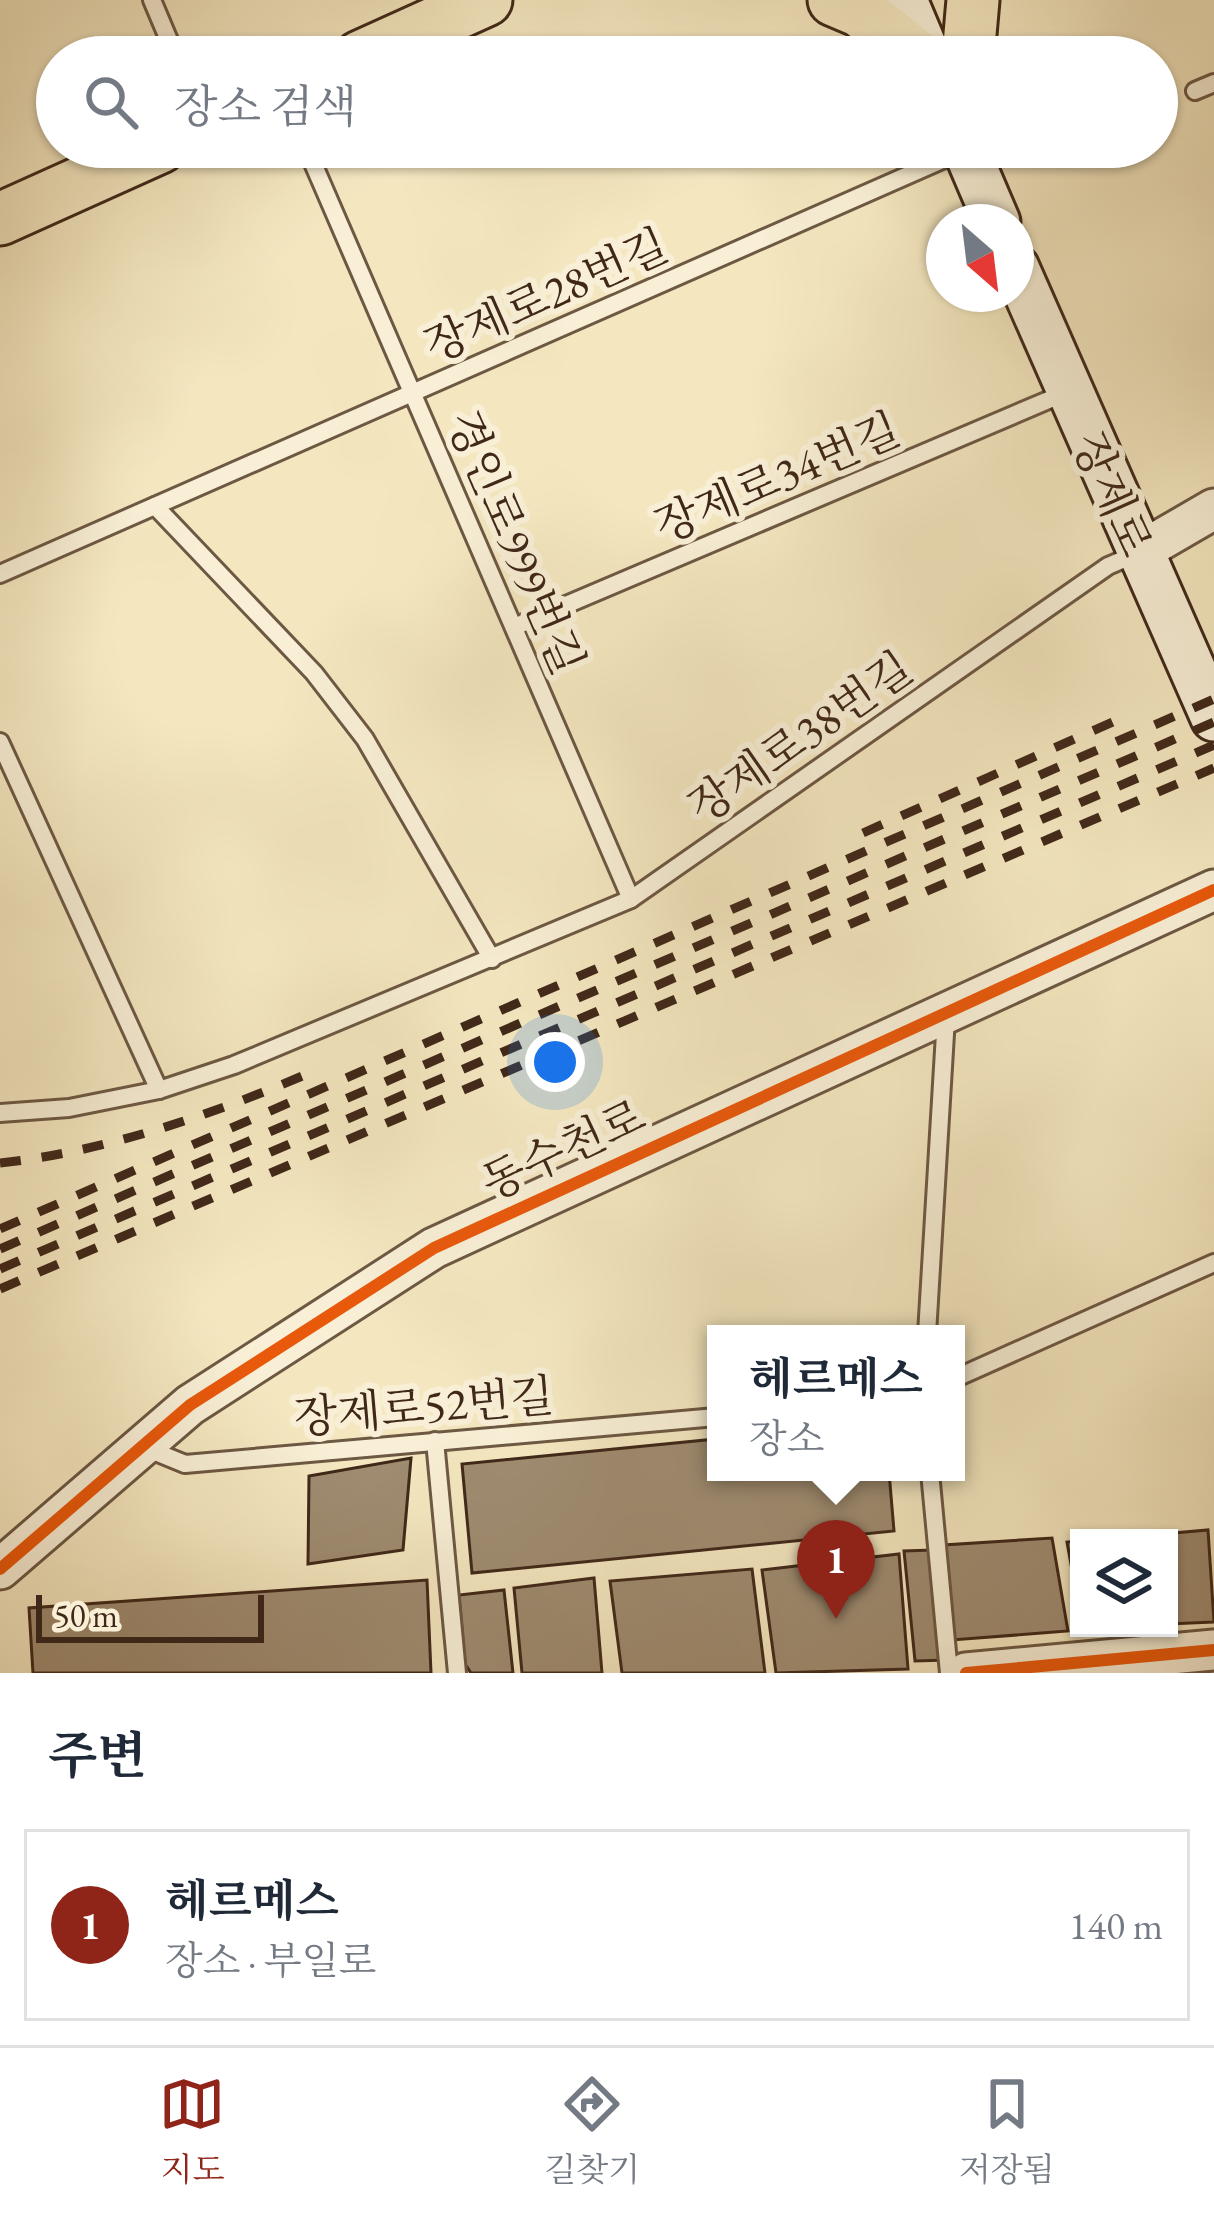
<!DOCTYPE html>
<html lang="ko">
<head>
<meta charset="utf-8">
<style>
	body { margin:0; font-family:"EB Garamond","Noto Serif KR",serif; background:#f6f6f7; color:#1f2937 }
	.controls { position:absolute; right:36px; bottom:36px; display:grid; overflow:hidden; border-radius:0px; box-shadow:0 3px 9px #0004 }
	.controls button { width:108px; height:108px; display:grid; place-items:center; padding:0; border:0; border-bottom:3px solid #e0e1e3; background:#fff; color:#1f2937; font:60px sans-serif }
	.compass { position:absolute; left:926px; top:204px; width:108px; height:108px; border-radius:50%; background:#fff; box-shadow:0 3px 9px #0004; rotate:152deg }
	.scale { position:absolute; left:36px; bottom:30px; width:228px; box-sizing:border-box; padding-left:12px; border:6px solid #402819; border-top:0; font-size:33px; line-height:42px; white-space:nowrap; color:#402819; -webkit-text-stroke:9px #f8efd6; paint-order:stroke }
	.you { position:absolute; left:555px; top:1062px; width:42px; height:42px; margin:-30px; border:9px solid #fff; border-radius:50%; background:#1a73e8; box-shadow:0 0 0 18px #1a73e833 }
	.badge { display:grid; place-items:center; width:78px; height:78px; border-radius:50%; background:#8f2418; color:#fff; font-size:39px; font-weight:700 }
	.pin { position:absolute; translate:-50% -99px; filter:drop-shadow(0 3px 6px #0008) }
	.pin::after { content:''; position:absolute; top:63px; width:42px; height:36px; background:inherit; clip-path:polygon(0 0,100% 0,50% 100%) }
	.popup { position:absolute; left:707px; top:1325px; width:258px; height:156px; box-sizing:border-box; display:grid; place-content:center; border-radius:0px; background:#fff; filter:drop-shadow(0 3px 9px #0005); font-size:39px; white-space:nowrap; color:#747a83 }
	.popup b { font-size:45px; color:#1f2937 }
	.popup::after { content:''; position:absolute; left:50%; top:100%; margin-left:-24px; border:24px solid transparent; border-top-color:#fff }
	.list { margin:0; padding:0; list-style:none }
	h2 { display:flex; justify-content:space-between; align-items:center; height:156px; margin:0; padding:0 48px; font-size:51px }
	h2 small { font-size:39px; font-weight:400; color:#747a83 }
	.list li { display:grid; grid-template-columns:78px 1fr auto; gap:36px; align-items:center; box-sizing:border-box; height:192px; margin:0 24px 24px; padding:0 24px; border:3px solid #e0e1e3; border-radius:0px }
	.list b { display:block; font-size:45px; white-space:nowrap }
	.list p { margin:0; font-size:39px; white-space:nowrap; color:#747a83 }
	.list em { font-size:39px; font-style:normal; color:#747a83 }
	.icon { flex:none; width:66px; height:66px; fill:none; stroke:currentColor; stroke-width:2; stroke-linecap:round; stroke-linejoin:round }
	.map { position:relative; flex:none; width:1214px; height:1673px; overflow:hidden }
	.search { position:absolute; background:#fff; box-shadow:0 3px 9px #0004; left:36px; right:36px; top:36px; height:132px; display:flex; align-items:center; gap:30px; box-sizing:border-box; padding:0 42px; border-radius:66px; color:#747a83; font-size:45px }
	.sheet { height:372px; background:#fff }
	nav { display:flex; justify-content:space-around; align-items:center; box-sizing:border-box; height:168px; border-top:3px solid #e0e1e3; background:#fff; font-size:33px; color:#747a83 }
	nav a { display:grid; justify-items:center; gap:6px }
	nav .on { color:#8f2418 }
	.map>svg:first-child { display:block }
	.building { fill:#9e8b70; stroke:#402819; stroke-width:3 }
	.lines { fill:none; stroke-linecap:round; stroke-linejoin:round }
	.service-casing { stroke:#6d5843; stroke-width:22 }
	.tertiary-casing { stroke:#6d5843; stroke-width:45 }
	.secondary-casing { stroke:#402819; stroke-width:51 }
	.primary-casing { stroke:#402819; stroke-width:57 }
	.service { stroke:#f8efd6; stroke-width:16 }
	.tertiary { stroke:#f8efd6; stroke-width:39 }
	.secondary { stroke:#f8efd6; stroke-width:45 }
	.primary { stroke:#f4e7c0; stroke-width:51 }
	.rail { stroke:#402819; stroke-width:9; stroke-dasharray:21 21; stroke-linecap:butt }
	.cycleway-casing { stroke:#f8efd6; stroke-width:20 }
	.cycleway { stroke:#e8590c; stroke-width:12 }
	.labels { text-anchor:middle; stroke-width:12; stroke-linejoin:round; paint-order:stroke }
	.street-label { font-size:45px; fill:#402819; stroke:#f8efd6 }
</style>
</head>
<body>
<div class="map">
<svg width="1214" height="1673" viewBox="0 0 1214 1673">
	<rect width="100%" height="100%" fill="#f4e7c0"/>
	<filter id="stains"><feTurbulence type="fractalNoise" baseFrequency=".00167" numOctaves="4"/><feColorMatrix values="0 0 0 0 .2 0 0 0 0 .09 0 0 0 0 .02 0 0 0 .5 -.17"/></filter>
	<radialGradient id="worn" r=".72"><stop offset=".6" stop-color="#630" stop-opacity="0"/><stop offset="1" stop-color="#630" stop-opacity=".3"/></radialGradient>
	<!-- building -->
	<g class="building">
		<path d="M716,1439V1472H889L894,1531L472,1573L462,1464Z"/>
		<path d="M411,1458L403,1550L308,1564L309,1476Z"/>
		<path d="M1208,1530L1214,1622L1169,1624V1538H1117Z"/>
		<path d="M1052,1538L1068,1631L952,1640L944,1545Z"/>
		<path d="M1079,1541V1609L1067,1542Z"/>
		<path d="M933,1550L948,1660L915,1661L904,1551Z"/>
		<path d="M899,1554L908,1669L776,1673L762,1570Z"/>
		<path d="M752,1569L765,1673H622L610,1581Z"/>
		<path d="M594,1578L602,1673H522L514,1588Z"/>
		<path d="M427,1580L431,1673H33L29,1608Z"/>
		<path d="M504,1590L513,1673H471L465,1664L459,1595Z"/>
	</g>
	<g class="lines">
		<defs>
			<g id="service">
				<path d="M152,0L176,57"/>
				<path d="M1195,91L1214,83"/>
				<path d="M306,147L631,899"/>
				<path d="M155,506L314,673L365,739L492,959"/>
				<path d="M0,574L965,150"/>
				<path d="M514,627L1065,393"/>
				<path d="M0,742L159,1090"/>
				<path d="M0,1113L69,1108L159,1090L234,1065L631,899L1108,566L1136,554"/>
				<path d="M927,1334L946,1017"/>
				<path d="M956,1378L1214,1263"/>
				<path d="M435,1441L457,1673"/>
				<path d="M146,1448L185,1464L716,1417"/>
				<path d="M930,1472L949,1673"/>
			</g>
			<g id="tertiary">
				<path d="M1138,553L1214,509"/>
				<path d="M0,1569L190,1405L434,1248L1214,890"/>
				<path d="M966,1673L1214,1650"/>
			</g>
			<g id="secondary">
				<path d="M904,0L928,57"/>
				<path d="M965,147L997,222"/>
				<path d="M1016,268L1214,718"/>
			</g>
			<g id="primary">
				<path d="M834,0L860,11L918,57"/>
				<path d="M360,57L486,0"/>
				<path d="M968,57L973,0"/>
				<path d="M0,219L160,147"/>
			</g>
		</defs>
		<!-- service casing -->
		<use href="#service" class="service-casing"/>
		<!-- tertiary casing -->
		<use href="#tertiary" class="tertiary-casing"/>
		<!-- secondary casing -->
		<use href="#secondary" class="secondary-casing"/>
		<!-- primary casing -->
		<use href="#primary" class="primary-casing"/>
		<!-- service -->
		<use href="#service" class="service"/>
		<!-- tertiary -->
		<use href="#tertiary" class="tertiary"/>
		<!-- secondary -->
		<use href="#secondary" class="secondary"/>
		<!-- primary -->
		<use href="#primary" class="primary"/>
		<!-- rail -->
		<g class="rail">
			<path d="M863,833L1126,716"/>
			<path d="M0,1163C104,1152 211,1115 307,1074"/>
			<path d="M0,1229L1214,699"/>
			<path d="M0,1249L1214,722"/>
			<path d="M0,1269L1214,745"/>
			<path d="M0,1289L1214,768"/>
		</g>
		<defs>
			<g id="cycleway">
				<path d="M0,1569L190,1405L434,1248L1214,890"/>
				<path d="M966,1673L1214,1650"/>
			</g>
		</defs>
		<!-- cycleway casing -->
		<use href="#cycleway" class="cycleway-casing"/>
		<!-- cycleway -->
		<use href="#cycleway" class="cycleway"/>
	</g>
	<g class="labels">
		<!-- street labels -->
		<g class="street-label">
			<text transform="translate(546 295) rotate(-24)" y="16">장제로28번길</text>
			<text transform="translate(777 477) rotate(-23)" y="16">장제로34번길</text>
			<text transform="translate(1113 494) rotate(66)" y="16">장제로</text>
			<text transform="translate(516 542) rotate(67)" y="16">경인로999번길</text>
			<text transform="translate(800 737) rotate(-35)" y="16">장제로38번길</text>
			<text transform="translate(563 1149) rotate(-25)" y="16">동수천로</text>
			<text transform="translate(424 1406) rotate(-5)" y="16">장제로52번길</text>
		</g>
	</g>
	<rect width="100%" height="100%" filter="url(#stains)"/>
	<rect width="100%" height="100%" fill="url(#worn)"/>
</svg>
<div class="controls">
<button><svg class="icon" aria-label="layers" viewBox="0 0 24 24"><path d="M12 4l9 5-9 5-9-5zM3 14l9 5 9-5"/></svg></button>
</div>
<svg class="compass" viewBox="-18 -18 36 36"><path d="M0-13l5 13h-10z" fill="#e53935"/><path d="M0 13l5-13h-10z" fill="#747a83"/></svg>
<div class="scale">50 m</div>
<div class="you"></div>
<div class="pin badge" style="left:836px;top:1619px">1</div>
<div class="popup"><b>헤르메스</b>장소</div>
<div class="search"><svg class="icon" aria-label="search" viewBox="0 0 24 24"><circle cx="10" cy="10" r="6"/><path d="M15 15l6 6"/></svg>장소 검색</div>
</div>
<section class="sheet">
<h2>주변<small></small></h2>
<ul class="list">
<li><span class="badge">1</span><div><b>헤르메스</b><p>장소 · 부일로</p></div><em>140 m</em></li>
</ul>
</section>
<nav>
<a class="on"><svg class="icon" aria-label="map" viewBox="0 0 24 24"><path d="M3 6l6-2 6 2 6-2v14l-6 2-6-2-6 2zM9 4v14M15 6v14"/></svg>지도</a>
<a><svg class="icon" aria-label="directions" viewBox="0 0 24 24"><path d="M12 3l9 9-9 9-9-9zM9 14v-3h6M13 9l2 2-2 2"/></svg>길찾기</a>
<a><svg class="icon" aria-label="saved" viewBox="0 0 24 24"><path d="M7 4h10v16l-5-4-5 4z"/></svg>저장됨</a>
</nav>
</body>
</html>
